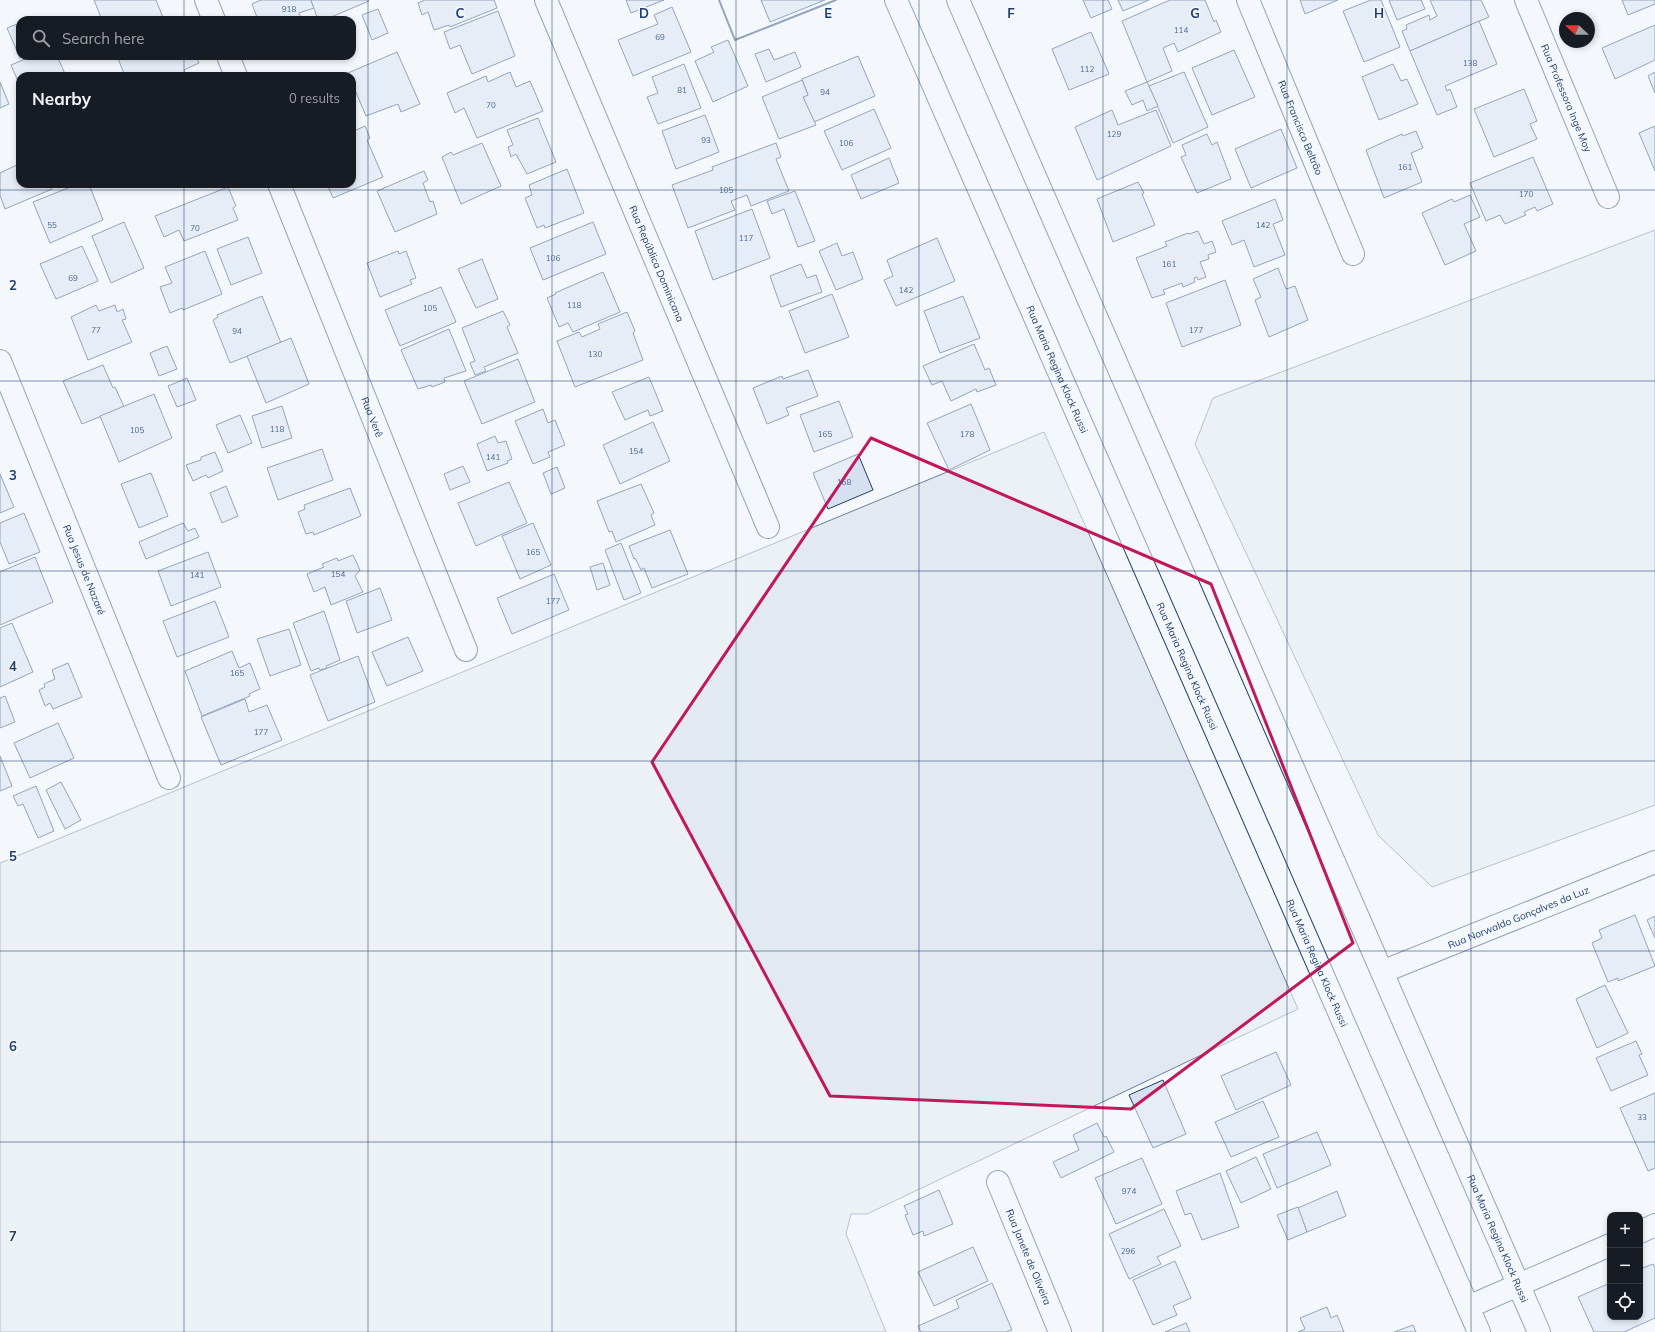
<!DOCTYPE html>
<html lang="en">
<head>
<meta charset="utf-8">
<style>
	body { margin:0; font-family:Mulish,sans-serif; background:#242831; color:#f1f3f6 }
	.controls { position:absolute; right:12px; bottom:12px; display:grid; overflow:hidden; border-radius:8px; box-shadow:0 2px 6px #0003 }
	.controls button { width:36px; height:36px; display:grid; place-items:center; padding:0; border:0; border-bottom:1px solid #363941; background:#171b24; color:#f1f3f6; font:20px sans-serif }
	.compass { position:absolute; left:1559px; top:12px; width:36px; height:36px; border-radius:50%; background:#171b24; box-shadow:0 2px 6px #0003; rotate:292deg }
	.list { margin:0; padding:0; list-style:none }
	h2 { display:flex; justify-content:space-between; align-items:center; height:52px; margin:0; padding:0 16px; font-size:17px }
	h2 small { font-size:13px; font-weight:400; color:#9ea1a6 }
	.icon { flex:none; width:22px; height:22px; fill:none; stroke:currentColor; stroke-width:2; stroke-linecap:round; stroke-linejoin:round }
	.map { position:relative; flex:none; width:1655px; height:1332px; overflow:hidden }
	.search { position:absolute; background:#171b24; box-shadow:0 2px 6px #0003; left:16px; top:16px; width:340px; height:44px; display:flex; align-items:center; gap:10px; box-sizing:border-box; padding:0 14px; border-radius:12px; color:#9ea1a6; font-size:15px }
	.panel { position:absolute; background:#171b24; box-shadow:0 2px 6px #0003; left:16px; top:72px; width:340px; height:116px; border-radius:12px }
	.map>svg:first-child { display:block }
	.green { fill:#e3e9f0; stroke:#687fa3 }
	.building { fill:#d5e0f0; stroke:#1d3f73 }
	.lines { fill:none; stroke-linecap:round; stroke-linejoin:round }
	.minor-casing { stroke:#1d3f73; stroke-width:24 }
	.minor { stroke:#f4f7fb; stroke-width:22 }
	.wall { stroke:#1d3f73; stroke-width:2 }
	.marked { fill:none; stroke:#c2185b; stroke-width:3; stroke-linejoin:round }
	.grid { fill:none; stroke:#1d3f73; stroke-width:1; stroke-opacity:0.55 }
	.labels { text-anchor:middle; stroke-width:3; stroke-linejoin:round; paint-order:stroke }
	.number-label { font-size:8px; fill:#4b6792 }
	.street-label { font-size:10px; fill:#1d3f73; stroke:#f4f7fb }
	.grid-label { font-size:13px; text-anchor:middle; font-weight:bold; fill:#1d3f73; stroke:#f4f7fb; stroke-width:3; stroke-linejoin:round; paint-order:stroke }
</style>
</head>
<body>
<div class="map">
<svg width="1655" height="1332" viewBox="0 0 1655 1332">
	<rect width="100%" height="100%" fill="#f4f7fb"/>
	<!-- green -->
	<g class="green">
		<path d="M1655,230V805L1432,887L1378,835L1195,444L1213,398Z"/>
		<path d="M1044,432L1298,1009L867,1214H851L846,1234L886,1332H0V863Z"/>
	</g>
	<!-- building -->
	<g class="building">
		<path d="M94,0H156L164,20H102Z"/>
		<path d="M261,0H311L314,8L299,13L302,20H258L252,4Z"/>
		<path d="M311,0H368L369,1L324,20H318Z"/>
		<path d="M425,0H494L497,8L450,27L449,25L434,30L428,12L422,15L418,3Z"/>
		<path d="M626,0H664L631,13Z"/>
		<path d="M761,0H825L770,22Z"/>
		<path d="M1083,0H1108L1112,9L1091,18Z"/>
		<path d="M1118,0H1149L1123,11Z"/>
		<path d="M1170,0H1205L1214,22L1216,20L1221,32L1178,52L1174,43L1163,48L1172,71L1147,82L1122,21Z"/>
		<path d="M1300,0H1338L1305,14Z"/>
		<path d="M1371,0H1381L1400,47L1364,62L1343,11Z"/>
		<path d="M1389,0H1421L1425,9L1397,20Z"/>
		<path d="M1430,0H1481L1489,17L1410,51L1402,31L1407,29L1406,25L1429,15L1430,20L1437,16Z"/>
		<path d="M1622,0H1655V4L1628,15Z"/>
		<path d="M672,7L691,52L633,76L618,40L658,24L654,15Z"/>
		<path d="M378,9L388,33L372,40L362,15Z"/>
		<path d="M498,11L515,56L472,74L460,45L450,49L444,32Z"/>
		<path d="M1479,21L1497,64L1445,86L1447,91L1450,89L1457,107L1437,115L1410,51Z"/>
		<path d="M20,23V56H25L20,58L7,28Z"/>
		<path d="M1655,25V60L1615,79L1602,48Z"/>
		<path d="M1091,32L1109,74L1069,90L1052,49Z"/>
		<path d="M728,40L748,86L713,102L695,61L714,52L711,47Z"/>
		<path d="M769,49L774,60L795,52L801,67L766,82L755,54Z"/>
		<path d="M1234,50L1255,97L1212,115L1192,68Z"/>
		<path d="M397,52L420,104L401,112L398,104L366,116L352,83V76H349L348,73Z"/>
		<path d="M32,56H57L66,76H20V86L11,65Z"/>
		<path d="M117,56H196L199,63L184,70L185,73L177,76H125Z"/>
		<path d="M858,56L875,96L814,122L803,97L808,95L802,79Z"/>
		<path d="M684,64L701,108L658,124L647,97L658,93L652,77Z"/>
		<path d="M1393,64L1401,81L1407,79L1418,104L1379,120L1362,77Z"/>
		<path d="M510,72L516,87L530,81L543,111L477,138L464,108L455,113L447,93L486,76L488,82Z"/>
		<path d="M1184,72L1208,127L1173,143L1149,86Z"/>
		<path d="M1655,72V93L1648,76Z"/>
		<path d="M802,80L808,95L803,97L816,125L779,139L762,97Z"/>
		<path d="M0,82L9,104L0,108Z"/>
		<path d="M1147,82L1158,106L1147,111L1143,100L1132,105L1125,91Z"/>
		<path d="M1524,89L1537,121L1530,124L1537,139L1494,157L1474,109Z"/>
		<path d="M874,109L891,148L842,170L824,131Z"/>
		<path d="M1112,110L1118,125L1156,110L1171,146L1097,180L1075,127Z"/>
		<path d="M705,115L719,152L676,169L662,131Z"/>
		<path d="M538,118L556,162L527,174L516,154L511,157L508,147L513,145L507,130Z"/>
		<path d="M365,126L370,138L367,140L383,177L333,198L327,184H352V132Z"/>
		<path d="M1655,126V171L1639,133Z"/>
		<path d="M1281,129L1297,168L1251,188L1235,149Z"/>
		<path d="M1416,131L1423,148L1411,153L1422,182L1384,198L1366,150L1402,134L1403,136Z"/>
		<path d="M1207,134L1212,145L1217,142L1231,179L1197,193L1181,157L1186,155L1182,145Z"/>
		<path d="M482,143L501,186L461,204L442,157L451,152L453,155Z"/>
		<path d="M776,143L781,157L776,159L789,191L751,206L747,195L731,201L735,210L688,228L672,185L713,170L712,167Z"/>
		<path d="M1533,157L1553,204L1537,211L1535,207L1524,212L1526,215L1505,224L1500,215L1486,221L1470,183Z"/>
		<path d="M889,158L899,183L861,199L851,175Z"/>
		<path d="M20,160V184H50L52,189L5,209L0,195V173L19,164L18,161Z"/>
		<path d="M567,169L584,213L545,228L544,225L537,228L525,198L532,195L529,185Z"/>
		<path d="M424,171L428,180L423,183L430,202L433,201L437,214L395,232L377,191Z"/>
		<path d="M1138,182L1144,193L1142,194L1155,225L1113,242L1097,199Z"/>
		<path d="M78,184H89L103,220L50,243L33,202Z"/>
		<path d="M228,187L236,206L233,208L238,220L184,241L179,230L164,237L155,216Z"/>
		<path d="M795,191L815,241L798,247L784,209L772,214L767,201Z"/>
		<path d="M1470,195L1480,217L1464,224L1476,251L1445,265L1422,213L1452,199L1454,202Z"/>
		<path d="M1275,199L1283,220L1273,224L1285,255L1254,267L1244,240L1232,245L1222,221Z"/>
		<path d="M752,209L770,258L713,280L695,231Z"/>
		<path d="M124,222L144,268L111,283L92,236Z"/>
		<path d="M593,222L606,254L543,280L530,248Z"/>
		<path d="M1198,231L1204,244L1212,241L1216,252L1208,255L1209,259L1200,262L1206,277L1198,280L1197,277L1194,278L1195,282L1183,287L1182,283L1163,290L1165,294L1152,298L1136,258L1167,246L1165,242L1188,233L1189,234Z"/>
		<path d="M248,237L262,273L231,285L217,249Z"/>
		<path d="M937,238L955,281L896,306L884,280L893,276L887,260Z"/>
		<path d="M837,243L842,256L853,252L863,279L836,290L819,251Z"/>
		<path d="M82,246L98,281L56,299L40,264Z"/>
		<path d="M205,251L222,294L183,310L182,308L170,313L160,287L172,283L165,267Z"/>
		<path d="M398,251L399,254L406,251L416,278L410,280L412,284L380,297L367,263Z"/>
		<path d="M482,259L498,299L476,308L458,269Z"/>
		<path d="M801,264L807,278L816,275L822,292L781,307L770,276Z"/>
		<path d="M1278,268L1286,289L1295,286L1308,320L1269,337L1255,300L1261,297L1253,279Z"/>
		<path d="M603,272L620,312L573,332L568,323L559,327L547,298L556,294L555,293Z"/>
		<path d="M1225,280L1241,325L1182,347L1166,303Z"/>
		<path d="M441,287L456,322L400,346L385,310Z"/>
		<path d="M832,294L849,337L805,353L789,311Z"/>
		<path d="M262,296L281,343L230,363L213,320L218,317L217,315Z"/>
		<path d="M963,296L980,338L940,353L924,311Z"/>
		<path d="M96,305L99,311L115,305L117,312L123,309L126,319L122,320L132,342L88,360L71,317Z"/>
		<path d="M503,311L510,325L507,327L518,353L484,367L486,371L475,375L470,363L475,361L462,328Z"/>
		<path d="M627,312L635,331L633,333L643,360L575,387L557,341L579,332L582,337L600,329L598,324Z"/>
		<path d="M449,329L466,371L444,378L445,382L432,387L431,385L418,389L401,350Z"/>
		<path d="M291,338L309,384L266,403L247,356Z"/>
		<path d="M974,344L985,370L989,368L996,385L977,392L976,389L951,401L942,381L932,385L923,366Z"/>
		<path d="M167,346L177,369L159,376L150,353Z"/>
		<path d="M518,359L535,402L482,424L464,381Z"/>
		<path d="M103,365L113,388L115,387L124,407L82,424L63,381Z"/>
		<path d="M808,370L818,396L786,408L789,415L767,424L753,388L782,376L783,379Z"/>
		<path d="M649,377L663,411L650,416L648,410L625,420L612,392Z"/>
		<path d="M187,378L196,400L177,407L168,386Z"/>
		<path d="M154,394L172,438L119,462L100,416Z"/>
		<path d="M839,401L853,437L814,452L800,415Z"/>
		<path d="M971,404L990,450L949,470L927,423Z"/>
		<path d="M282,406L292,438L262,448L252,416Z"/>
		<path d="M543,409L548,423L555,420L565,445L548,452L550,457L533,464L515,421Z"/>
		<path d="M240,415L252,443L228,453L216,425Z"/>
		<path d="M653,422L670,461L620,484L603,445Z"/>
		<path d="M495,436L498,443L506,441L512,459L507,461L508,463L487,471L477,444Z"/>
		<path d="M322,449L333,480L278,500L267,468Z"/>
		<path d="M215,452L223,471L208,478L206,475L193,481L186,465L201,460V457Z"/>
		<path d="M858,454L873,490L828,509L813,473Z"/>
		<path d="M463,466L470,482L450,490L444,474Z"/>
		<path d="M557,467L565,488L551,494L543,473Z"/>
		<path d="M151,473L168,516L139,528L121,484Z"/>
		<path d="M0,474L14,507L0,513Z"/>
		<path d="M509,482L527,523L476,546L458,503Z"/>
		<path d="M641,484L654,513L651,515L655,525L616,542L612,531L609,532L597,501Z"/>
		<path d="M226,486L238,516L222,523L210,493Z"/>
		<path d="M350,488L361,516L314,535L313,532L306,534L298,512L305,509L304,505Z"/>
		<path d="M24,513L40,552L9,564L0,542V523Z"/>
		<path d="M183,523L188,531L195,528L199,537L146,559L139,542Z"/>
		<path d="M533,523L551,565L520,579L502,536Z"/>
		<path d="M670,530L688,574L652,588L644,568L641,570L635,558L634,559L629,546Z"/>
		<path d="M621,543L641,593L624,600L605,550Z"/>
		<path d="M208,552L221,587L171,606L158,571Z"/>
		<path d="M353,555L360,570L355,576L363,592L331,605L325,587L314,592L307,574L324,567L322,564L337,558L338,561Z"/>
		<path d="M35,557L53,602L0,625V572Z"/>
		<path d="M603,563L610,585L597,590L590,567Z"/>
		<path d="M554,574L569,610L512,634L497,598Z"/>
		<path d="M380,588L392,620L357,633L346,601Z"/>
		<path d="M215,601L229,637L177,657L163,621Z"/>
		<path d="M324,611L340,660L326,666L327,668L320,670L319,668L311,671L293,623Z"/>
		<path d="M12,623L33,672L0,687V628Z"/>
		<path d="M289,629L301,665L270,676L257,639Z"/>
		<path d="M408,637L423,671L387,686L372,652Z"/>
		<path d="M232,651L239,668L250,663L260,689L249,694L250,696L202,716L185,671Z"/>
		<path d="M358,656L375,702L328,721L310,675Z"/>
		<path d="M68,663L82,697L53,709L50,703L45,706L39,690L45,687L44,684L55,679L52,670Z"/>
		<path d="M5,696L15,722L0,728V698Z"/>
		<path d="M245,699L249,712L267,705L282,740L221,765L201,717Z"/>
		<path d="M58,723L74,758L30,778L14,743Z"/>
		<path d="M0,756L12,786L0,791Z"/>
		<path d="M61,782L81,820L65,829L46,790Z"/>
		<path d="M36,786L54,831L38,838L23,804L18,806L13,796Z"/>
		<path d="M1635,915L1655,966L1618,981V978L1608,982L1592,943L1602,938L1599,930Z"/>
		<path d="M1655,916V938L1647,920Z"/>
		<path d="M1605,985L1628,1033L1597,1048L1576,999Z"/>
		<path d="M1636,1041L1642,1054L1639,1055L1648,1075L1611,1091L1596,1058Z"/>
		<path d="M1276,1052L1291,1085L1236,1110L1221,1076Z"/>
		<path d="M1163,1080L1186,1134L1153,1148L1129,1095Z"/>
		<path d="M1655,1093V1168L1648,1171L1620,1108Z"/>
		<path d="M1263,1101L1279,1137L1231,1157L1215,1122Z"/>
		<path d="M1097,1123L1104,1137L1106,1136L1114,1152L1061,1178L1053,1162L1079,1150L1073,1135Z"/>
		<path d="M1317,1132L1331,1165L1277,1188L1263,1154Z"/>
		<path d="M1256,1157L1271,1189L1241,1203L1226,1171Z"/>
		<path d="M1142,1158L1162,1204L1116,1224L1095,1178Z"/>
		<path d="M1220,1173L1239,1227L1202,1240L1191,1213L1185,1215L1176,1191Z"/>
		<path d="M939,1190L953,1224L924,1236L923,1231L913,1235L905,1215L908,1214L904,1206Z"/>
		<path d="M1337,1191L1346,1216L1307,1232L1298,1208Z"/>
		<path d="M1298,1207L1307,1232L1288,1240L1277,1215Z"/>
		<path d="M1164,1209L1181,1246L1157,1257L1161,1264L1129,1279L1109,1234Z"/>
		<path d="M973,1247L988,1281L934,1306L918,1272Z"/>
		<path d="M1175,1261L1191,1298L1173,1306L1177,1315L1153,1325L1133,1280Z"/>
		<path d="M1653,1264L1655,1268V1318L1624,1332H1594L1578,1297L1610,1283V1317H1640V1269Z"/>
		<path d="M992,1283L1012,1330L1006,1332H921L918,1326L959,1308L956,1300Z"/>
		<path d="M1327,1307L1331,1318L1337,1315L1344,1332H1298L1305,1329L1300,1318Z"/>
		<path d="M1186,1323L1190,1332H1165Z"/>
		<path d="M1413,1325L1416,1332H1394Z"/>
	</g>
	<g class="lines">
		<defs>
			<g id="minor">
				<path d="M206,0L214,20"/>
				<path id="s1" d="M546,0L768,527"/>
				<path id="s2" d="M896,0L1479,1332"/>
				<path id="s3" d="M958,0L1539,1332"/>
				<path id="s4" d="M1248,0L1353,254"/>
				<path id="s5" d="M1526,0L1608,197"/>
				<path d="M228,56L236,76"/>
				<path id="s6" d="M279,184L466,650"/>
				<path id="s7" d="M0,361L169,778"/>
				<path id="s8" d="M1382,972L1655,862"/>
				<path id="s9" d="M998,1182L1060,1332"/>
				<path d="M1640,1232L1655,1225"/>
				<path d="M1468,1307L1610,1245"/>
			</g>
		</defs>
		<!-- minor casing -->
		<use href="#minor" class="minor-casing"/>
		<!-- minor -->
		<use href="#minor" class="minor"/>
		<!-- wall -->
		<path class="wall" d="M719,0L735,40L836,0"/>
	</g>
	<!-- marked area -->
	<path d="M0 0H1655V1332H0ZM871,438L1211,584L1353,943L1131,1109L830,1096L652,762Z" fill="#f4f7fb" fill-opacity=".55" fill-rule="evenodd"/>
	<path class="marked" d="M871,438L1211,584L1353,943L1131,1109L830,1096L652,762Z"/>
	<!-- grid -->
	<path class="grid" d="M184,0V20M368,0V1332M552,0V1332M736,0V1332M919,0V1332M1103,0V1332M1287,0V1332M1471,0V1332M184,56V76M184,184V1332M0,190H1655M0,381H1655M0,571H1655M0,761H1655M0,951H1655M0,1142H1655"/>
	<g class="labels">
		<!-- number labels -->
		<g class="number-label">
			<text x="289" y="12">918</text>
			<text x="1181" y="33">114</text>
			<text x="660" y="40">69</text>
			<text x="1470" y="66">138</text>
			<text x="1087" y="72">112</text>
			<text x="682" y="93">81</text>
			<text x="825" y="95">94</text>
			<text x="491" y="108">70</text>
			<text x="1114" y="137">129</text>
			<text x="706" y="143">93</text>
			<text x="846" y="146">106</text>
			<text x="1405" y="170">161</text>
			<text x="726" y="193">105</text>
			<text x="1526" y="197">170</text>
			<text x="52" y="228">55</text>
			<text x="1263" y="228">142</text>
			<text x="195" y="231">70</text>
			<text x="746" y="241">117</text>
			<text x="553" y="261">106</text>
			<text x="1169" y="267">161</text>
			<text x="73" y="281">69</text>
			<text x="906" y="293">142</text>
			<text x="574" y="308">118</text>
			<text x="430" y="311">105</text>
			<text x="96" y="333">77</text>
			<text x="1196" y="333">177</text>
			<text x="237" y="334">94</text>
			<text x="595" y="357">130</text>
			<text x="277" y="432">118</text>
			<text x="137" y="433">105</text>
			<text x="825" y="437">165</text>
			<text x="967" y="437">178</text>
			<text x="636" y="454">154</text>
			<text x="493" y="460">141</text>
			<text x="844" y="485">168</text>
			<text x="533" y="555">165</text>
			<text x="338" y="577">154</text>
			<text x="197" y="578">141</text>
			<text x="553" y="604">177</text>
			<text x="237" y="676">165</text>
			<text x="261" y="735">177</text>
			<text x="1642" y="1120">33</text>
			<text x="1129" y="1194">974</text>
			<text x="1128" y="1254">296</text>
		</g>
		<!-- street labels -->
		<g class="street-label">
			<text dy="4" stroke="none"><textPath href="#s5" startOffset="106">Rua Professora Inge Moy</textPath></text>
			<text dy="4" stroke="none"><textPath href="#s4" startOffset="138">Rua Francisco Beltrão</textPath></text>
			<text dy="4" stroke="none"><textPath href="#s1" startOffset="286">Rua República Dominicana</textPath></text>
			<text dy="4" stroke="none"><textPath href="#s2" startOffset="403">Rua Maria Regina Klock Russi</textPath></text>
			<text dy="4" stroke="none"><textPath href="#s6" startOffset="251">Rua Verê</textPath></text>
			<text dy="4" stroke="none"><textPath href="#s7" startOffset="225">Rua Jesus de Nazaré</textPath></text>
			<text dy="4" stroke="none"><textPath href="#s2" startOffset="727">Rua Maria Regina Klock Russi</textPath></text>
			<text dy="4" stroke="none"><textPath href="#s8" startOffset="147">Rua Norwaldo Gonçalves da Luz</textPath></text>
			<text dy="4" stroke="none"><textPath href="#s2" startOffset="1051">Rua Maria Regina Klock Russi</textPath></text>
			<text dy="4" stroke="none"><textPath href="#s3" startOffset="1351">Rua Maria Regina Klock Russi</textPath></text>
			<text dy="4" stroke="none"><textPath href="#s9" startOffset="81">Rua Janete de Oliveira</textPath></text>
		</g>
	</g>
	<g class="grid-label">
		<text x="460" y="18">C</text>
		<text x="644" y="18">D</text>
		<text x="828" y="18">E</text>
		<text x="1011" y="18">F</text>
		<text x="1195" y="18">G</text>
		<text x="1379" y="18">H</text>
		<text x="13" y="290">2</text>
		<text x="13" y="480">3</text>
		<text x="13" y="671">4</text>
		<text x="13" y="861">5</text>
		<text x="13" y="1051">6</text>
		<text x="13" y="1241">7</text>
	</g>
</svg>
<div class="controls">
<button>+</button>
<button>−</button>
<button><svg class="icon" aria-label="locate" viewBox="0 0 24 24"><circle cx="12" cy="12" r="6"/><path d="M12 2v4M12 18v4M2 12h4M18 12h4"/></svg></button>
</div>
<svg class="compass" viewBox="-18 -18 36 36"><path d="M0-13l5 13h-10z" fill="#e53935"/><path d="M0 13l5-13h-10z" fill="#9ea1a6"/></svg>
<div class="search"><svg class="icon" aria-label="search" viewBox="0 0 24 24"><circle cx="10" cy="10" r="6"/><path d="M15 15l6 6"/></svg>Search here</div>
<section class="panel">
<h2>Nearby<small>0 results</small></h2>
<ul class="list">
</ul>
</section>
</div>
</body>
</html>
